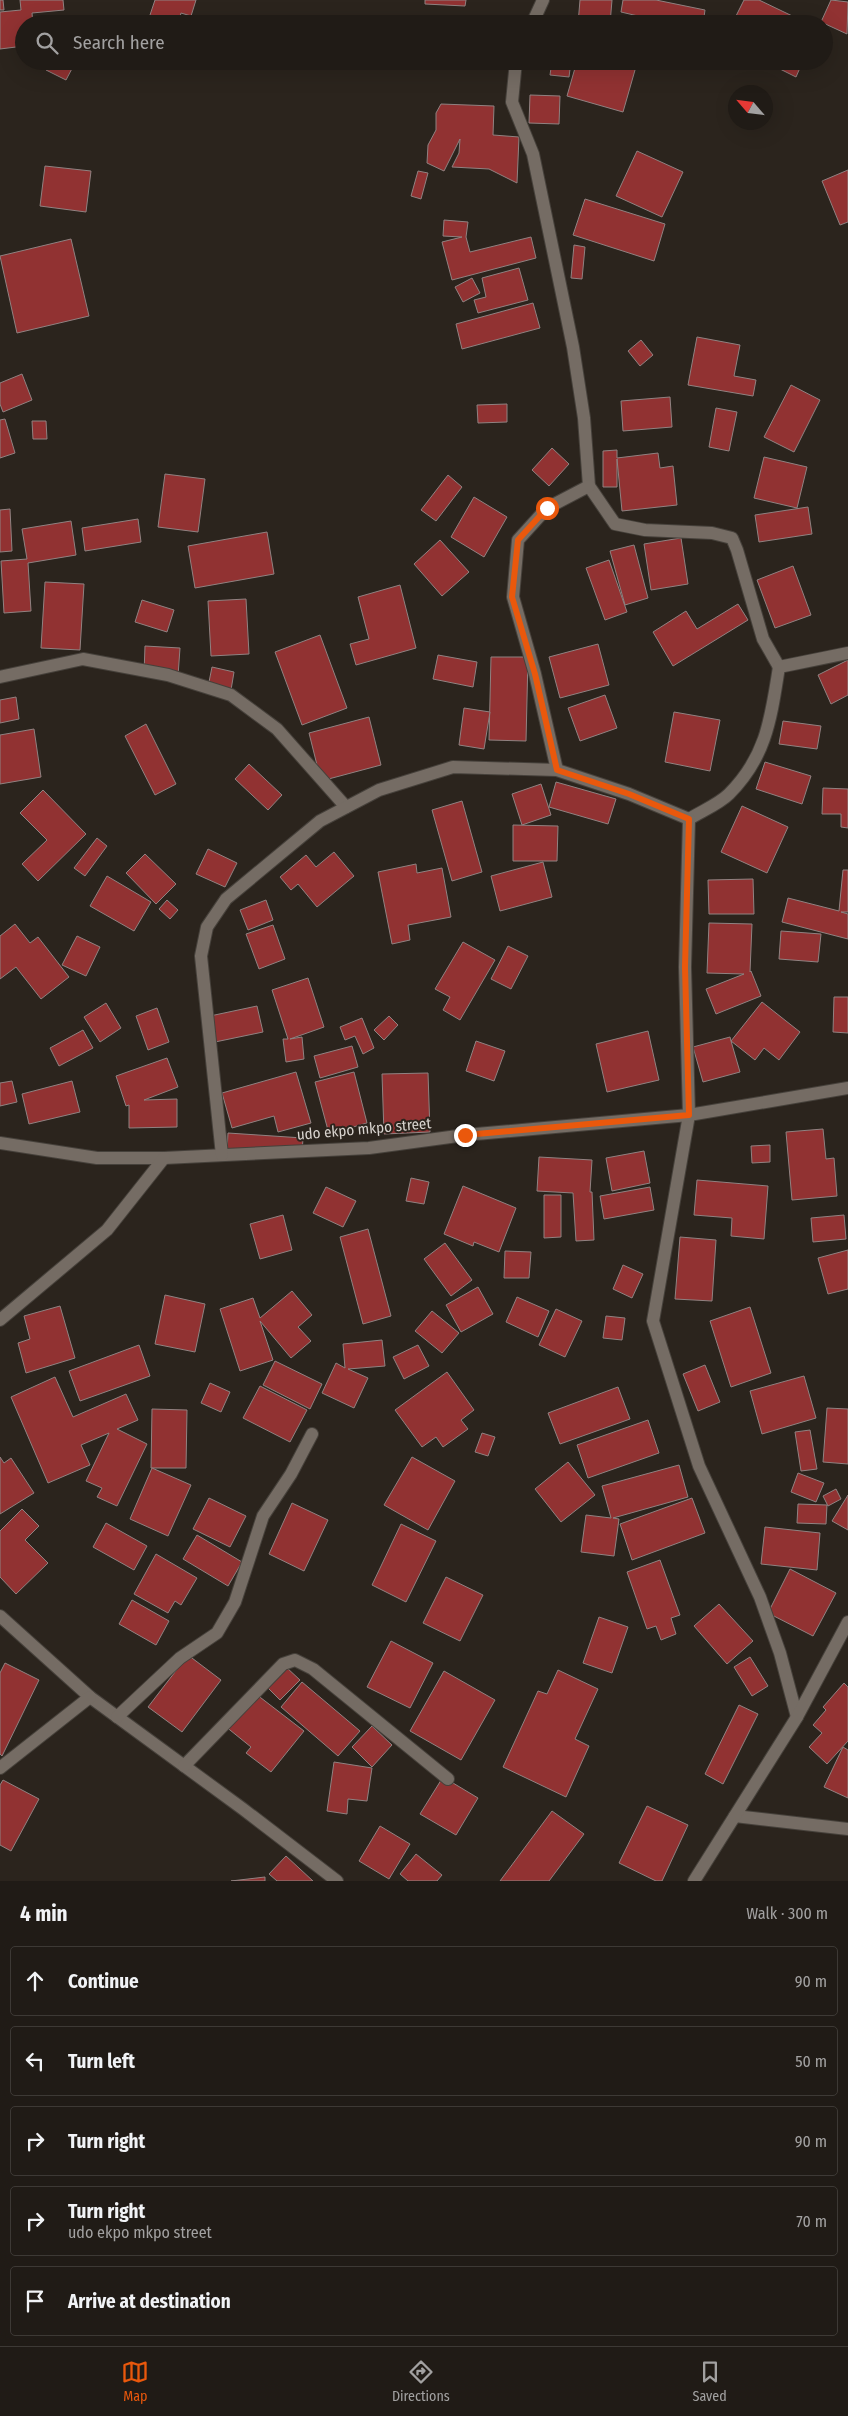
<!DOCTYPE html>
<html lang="en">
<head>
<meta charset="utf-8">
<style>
	body { margin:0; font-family:"Fira Sans Condensed",sans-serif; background:#2d2823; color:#f1f3f6 }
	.compass { position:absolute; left:728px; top:85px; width:45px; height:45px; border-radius:50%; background:#201b16; box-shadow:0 5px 20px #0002; rotate:298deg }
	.stop { position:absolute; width:15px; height:15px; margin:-11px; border:4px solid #ea580c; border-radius:50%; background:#fff }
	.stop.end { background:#ea580c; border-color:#fff; box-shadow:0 1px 5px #0008 }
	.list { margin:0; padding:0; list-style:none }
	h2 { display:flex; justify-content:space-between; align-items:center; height:65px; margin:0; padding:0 20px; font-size:21px }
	h2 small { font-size:16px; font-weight:400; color:#a2a1a1 }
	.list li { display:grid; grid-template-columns:32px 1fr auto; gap:15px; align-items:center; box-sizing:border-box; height:70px; margin:0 10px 10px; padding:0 10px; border:1px solid #3d3935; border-radius:5px }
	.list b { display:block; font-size:19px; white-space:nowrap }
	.list p { margin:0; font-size:16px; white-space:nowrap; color:#a2a1a1 }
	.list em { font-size:16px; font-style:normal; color:#a2a1a1 }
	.icon { flex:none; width:28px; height:28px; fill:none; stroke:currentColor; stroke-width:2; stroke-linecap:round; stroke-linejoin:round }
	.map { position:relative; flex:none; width:848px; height:1881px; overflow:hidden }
	.search { position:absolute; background:#201b16; box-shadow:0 5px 20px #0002; left:15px; right:15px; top:15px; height:55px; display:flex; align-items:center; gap:12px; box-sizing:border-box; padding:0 18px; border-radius:28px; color:#a2a1a1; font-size:19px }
	.sheet { height:465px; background:#201b16 }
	nav { display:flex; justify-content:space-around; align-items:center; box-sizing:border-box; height:70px; border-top:1px solid #3d3935; background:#201b16; font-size:14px; color:#a2a1a1 }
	nav a { display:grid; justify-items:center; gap:2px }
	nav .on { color:#ea580c }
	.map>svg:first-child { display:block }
	.building { fill:#913232; stroke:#908281 }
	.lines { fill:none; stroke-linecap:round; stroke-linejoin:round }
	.street-casing { stroke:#46413b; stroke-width:14 }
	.street { stroke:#756c64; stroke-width:12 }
	.route { stroke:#ea580c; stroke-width:6 }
	.labels { text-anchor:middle; stroke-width:4; stroke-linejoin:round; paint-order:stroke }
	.street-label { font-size:15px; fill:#d9d4cf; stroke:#2b241d }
</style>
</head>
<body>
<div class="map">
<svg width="848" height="1881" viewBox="0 0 848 1881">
	<rect width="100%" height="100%" fill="#2b241d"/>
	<!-- building -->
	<g class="building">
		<path d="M0,0H3L4,10H0Z"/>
		<path d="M20,0H63L64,10L32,13L33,24H24V46L0,49V12L21,10Z"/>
		<path d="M155,0H196L191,16L181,13L178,24H147Z"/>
		<path d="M425,0H466L465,6L425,4Z"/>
		<path d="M580,0H612L610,24H578Z"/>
		<path d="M623,0H656L705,10L703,24H636L638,16L621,12Z"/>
		<path d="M744,0H759L809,24H732Z"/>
		<path d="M831,0L848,2L847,34L821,22Z"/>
		<path d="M50,61H76L66,80L46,70Z"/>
		<path d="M552,61H571L569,77L550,75Z"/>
		<path d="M577,61L637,63L623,112L567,96Z"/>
		<path d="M764,61H803L796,77Z"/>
		<path d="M530,95L560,96L559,124L529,123Z"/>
		<path d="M441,104L494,106L493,135L519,137L517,183L489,169L452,167L459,153L460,139L444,171L427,163L428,145L436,130V113Z"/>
		<path d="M637,151L683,172L662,217L616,196Z"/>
		<path d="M45,166L91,171L86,212L40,206Z"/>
		<path d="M848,170V222L840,225L822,181Z"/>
		<path d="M418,171L428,173L421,199L411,196Z"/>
		<path d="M585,199L665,224L654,261L573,235Z"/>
		<path d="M444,220L468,222L466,237L470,252L531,237L536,258L452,280L442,242L462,237L443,236Z"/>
		<path d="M71,239L89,316L17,333L0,256Z"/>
		<path d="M574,245L585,247L582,279L571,278Z"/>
		<path d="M519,268L528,300L478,313L474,300L486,297L482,278Z"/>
		<path d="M472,278L480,293L463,302L455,287Z"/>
		<path d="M533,303L540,328L462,349L456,324Z"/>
		<path d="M697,337L740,345L734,376L756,380L753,396L688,385Z"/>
		<path d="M641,340L653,355L640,366L628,351Z"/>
		<path d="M22,374L32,400L3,412L0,404V383Z"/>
		<path d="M791,385L820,400L794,452L764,437Z"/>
		<path d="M670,397L672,427L623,431L621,401Z"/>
		<path d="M507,404V422L478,423L477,405Z"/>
		<path d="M716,408L737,412L729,451L709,447Z"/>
		<path d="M5,419L15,453L0,458V420Z"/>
		<path d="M32,421H46L47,439H33Z"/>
		<path d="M552,448L569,464L549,486L532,470Z"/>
		<path d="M617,450V458L658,453L660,468L673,466L677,505L622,511L617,459V487H603V451Z"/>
		<path d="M764,457L807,467L797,508L754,498Z"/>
		<path d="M165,474L205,479L198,532L158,527Z"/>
		<path d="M448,475L462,487L436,521L421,510Z"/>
		<path d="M474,497L507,517L484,557L451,537Z"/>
		<path d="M808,507L812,534L759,542L755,515Z"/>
		<path d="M10,509L12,551L0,552V510Z"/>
		<path d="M138,519L141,542L85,551L82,528Z"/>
		<path d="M71,521L76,555L28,563L31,611L4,613L1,561L27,559L22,529Z"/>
		<path d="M267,532L274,574L195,588L188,546Z"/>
		<path d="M681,538L688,584L651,590L644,544Z"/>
		<path d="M440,540L469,572L442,596L414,564Z"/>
		<path d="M634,545L648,598L625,605L610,551Z"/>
		<path d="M609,560L627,612L605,620L586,568Z"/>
		<path d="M793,566L811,615L775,628L757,580Z"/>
		<path d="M45,582L84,584L80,650L41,648Z"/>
		<path d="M400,585L416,648L356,665L350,644L369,639L358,597Z"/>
		<path d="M246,599L249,654L211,656L208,601Z"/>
		<path d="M142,600L174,610L167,632L135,622Z"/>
		<path d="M738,604L748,620L673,666L653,632L686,611L697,629Z"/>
		<path d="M320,635L347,708L302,725L275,652Z"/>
		<path d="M598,644L609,685L560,698L549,657Z"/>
		<path d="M145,646L180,648L178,676L144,674Z"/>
		<path d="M438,655L477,662L473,687L433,679Z"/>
		<path d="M491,657H528L526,741L489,740Z"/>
		<path d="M848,660V695L831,704L818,675Z"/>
		<path d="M212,667L234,672L230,696L207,692Z"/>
		<path d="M605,695L617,728L580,741L568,708Z"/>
		<path d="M16,697L19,719L0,723V700Z"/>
		<path d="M464,708L490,712L484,749L459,745Z"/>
		<path d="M674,712L720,720L710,771L665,762Z"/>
		<path d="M369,717L381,765L321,781L309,733Z"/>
		<path d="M783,721L821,726L817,749L779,744Z"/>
		<path d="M146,724L176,784L155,795L125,736Z"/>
		<path d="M34,729L41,777L0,784V735Z"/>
		<path d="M765,762L811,776L802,804L756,789Z"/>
		<path d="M249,764L282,795L268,810L235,779Z"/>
		<path d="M556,782L616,799L608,824L549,807Z"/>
		<path d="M541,784L551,815L522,825L512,794Z"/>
		<path d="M823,788L848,789V828L841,827V814H822Z"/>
		<path d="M43,790L86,834L38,881L22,864L47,840L20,813Z"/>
		<path d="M462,801L482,872L452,881L432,810Z"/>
		<path d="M742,806L788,827L767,873L721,852Z"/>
		<path d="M513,825L558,826L557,861H513Z"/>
		<path d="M97,838L107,846L85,876L74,868Z"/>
		<path d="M208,849L237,863L225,887L196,874Z"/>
		<path d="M334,852L354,876L317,907L298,884L291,890L280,877L306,855L316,867Z"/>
		<path d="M145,854L176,884L156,904L126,873Z"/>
		<path d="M543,862L552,897L500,911L491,876Z"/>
		<path d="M416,864L417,873L442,868L451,917L408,925L410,940L392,944L378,872Z"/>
		<path d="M843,870H848V912H841L848,914V939L782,922L788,898L839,911Z"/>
		<path d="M107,876L151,902L134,931L90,906Z"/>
		<path d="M753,879L754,914H709L708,880Z"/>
		<path d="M167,900L178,910L170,919L159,909Z"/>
		<path d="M266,900L273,920L248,930L240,910Z"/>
		<path d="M709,923L752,924L750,972L751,971L761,996L716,1014L706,989L744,974L707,973Z"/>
		<path d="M15,924L30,943L38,937L69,977L41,999L16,967L0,979V936Z"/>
		<path d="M273,925L285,959L259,969L246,934Z"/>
		<path d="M781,931L821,934L818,962L779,959Z"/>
		<path d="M77,936L100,947L86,976L62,965Z"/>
		<path d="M463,942L495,960L460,1020L443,1010L450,997L435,989Z"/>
		<path d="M508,946L528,956L511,989L491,979Z"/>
		<path d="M308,978L324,1027L290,1039L302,1037L304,1059L286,1062L283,1039H288L272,990Z"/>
		<path d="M834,997H848V1033L833,1032Z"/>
		<path d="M762,1002L800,1032L779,1060L764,1048L755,1060L731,1041L740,1072L703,1082L693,1047L730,1037L731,1041Z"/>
		<path d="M106,1003L121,1028L100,1042L84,1017Z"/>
		<path d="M257,1006L263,1032L215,1042L210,1016Z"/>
		<path d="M157,1008L169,1042L148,1050L136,1016Z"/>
		<path d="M389,1016L398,1025L384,1040L374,1030Z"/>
		<path d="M362,1018L374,1048L363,1054L355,1036L345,1040L340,1027Z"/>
		<path d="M83,1030L93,1048L59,1066L50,1048Z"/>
		<path d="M648,1031L659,1080L607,1092L596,1044Z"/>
		<path d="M476,1041L505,1051L494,1081L466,1071Z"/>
		<path d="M352,1046L358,1067L320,1078L314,1056Z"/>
		<path d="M167,1058L178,1087L144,1100L177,1099V1127L129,1128V1105L126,1106L116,1076Z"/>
		<path d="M296,1072L311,1123L278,1132L274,1116L232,1128L222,1093Z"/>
		<path d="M354,1072L367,1123L329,1134L315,1082Z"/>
		<path d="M428,1073L430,1132L384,1134L382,1074Z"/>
		<path d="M12,1081L17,1102L0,1106V1083Z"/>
		<path d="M72,1081L80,1112L29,1124L22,1094Z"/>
		<path d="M823,1129L826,1159L834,1158L837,1196L792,1200L786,1132Z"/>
		<path d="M228,1133L303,1138L302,1154L227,1150Z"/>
		<path d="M770,1145V1162L752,1163L751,1146Z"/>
		<path d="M644,1151L650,1183L612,1191L606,1158Z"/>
		<path d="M539,1157L592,1160L590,1192H592L594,1240L576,1241L573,1193L537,1191Z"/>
		<path d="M411,1178L429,1182L424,1204L406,1201Z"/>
		<path d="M697,1180L768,1186L764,1239L731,1236L732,1218L694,1215Z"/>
		<path d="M463,1186L516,1208L499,1252L474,1242L473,1246L444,1234Z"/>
		<path d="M326,1187L356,1201L343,1227L313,1213Z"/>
		<path d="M650,1187L654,1210L604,1219L600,1196Z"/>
		<path d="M544,1195H561V1237L544,1238Z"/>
		<path d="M283,1215L292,1250L260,1259L250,1224Z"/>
		<path d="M844,1215L846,1239L813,1242L811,1218Z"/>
		<path d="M368,1229L391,1316L363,1324L340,1237Z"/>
		<path d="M680,1237L716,1240L712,1301L675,1299Z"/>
		<path d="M445,1243L472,1280L451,1296L424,1259Z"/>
		<path d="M848,1250V1289L828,1294L818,1258Z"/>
		<path d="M505,1251L531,1252L529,1278H504Z"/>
		<path d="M623,1265L643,1274L632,1298L613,1289Z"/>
		<path d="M478,1287L493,1314L461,1332L446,1305Z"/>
		<path d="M292,1291L312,1315L298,1327L311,1341L291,1358L260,1321L273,1360L240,1371L220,1309L253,1298L260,1318Z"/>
		<path d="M165,1295L205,1304L195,1352L155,1344Z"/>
		<path d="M517,1297L549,1311L538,1337L506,1322Z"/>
		<path d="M60,1306L75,1358L26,1373L18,1343L30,1339L24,1316Z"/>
		<path d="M750,1307L771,1373L731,1387L710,1321Z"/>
		<path d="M556,1309L582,1321L565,1357L539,1345Z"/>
		<path d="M432,1311L459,1333L442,1353L415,1331Z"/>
		<path d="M606,1316L625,1318L622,1340L603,1338Z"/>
		<path d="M382,1340L385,1366L348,1369L368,1378L354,1408L322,1393L336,1363L345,1368L343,1344Z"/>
		<path d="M139,1345L150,1376L80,1401L69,1371Z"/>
		<path d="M418,1345L429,1366L404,1379L393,1357Z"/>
		<path d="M275,1361L322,1384L310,1409L263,1385Z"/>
		<path d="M705,1365L720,1402L698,1411L683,1374Z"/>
		<path d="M447,1372L474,1410L461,1420L468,1429L443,1447L436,1437L422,1447L395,1410Z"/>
		<path d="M804,1376L816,1418L762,1434L750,1391Z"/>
		<path d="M55,1377L73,1417L126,1394L138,1420L117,1429L147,1444L117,1506L97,1497L102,1488L86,1481L109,1433L81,1445L90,1465L48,1483L11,1397Z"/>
		<path d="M210,1383L230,1392L221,1412L201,1403Z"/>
		<path d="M260,1386L307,1410L290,1442L243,1418Z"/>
		<path d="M618,1387L630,1419L560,1444L548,1413Z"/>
		<path d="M827,1408L848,1409V1464L823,1462Z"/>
		<path d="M152,1409L187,1410L186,1468H151Z"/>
		<path d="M648,1420L659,1453L588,1478L577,1445Z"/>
		<path d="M810,1430L817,1469L801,1471L795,1432Z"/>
		<path d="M482,1433L495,1437L488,1456L475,1452Z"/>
		<path d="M0,1457L4,1463L11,1458L34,1493L0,1514Z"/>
		<path d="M412,1457L455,1481L428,1530L384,1505Z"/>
		<path d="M568,1462L595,1495L561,1522L535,1489Z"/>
		<path d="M679,1465L688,1497L613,1518L619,1519L614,1556L581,1552L586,1515L611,1518L602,1486Z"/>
		<path d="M152,1468L191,1485L168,1536L130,1519Z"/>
		<path d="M798,1473L824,1483L816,1502L791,1492Z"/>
		<path d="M836,1489L841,1499L828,1506L823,1496Z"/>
		<path d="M848,1495V1530L832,1521Z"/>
		<path d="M209,1498L246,1516L230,1547L193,1529Z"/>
		<path d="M692,1498L705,1533L632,1560L620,1524Z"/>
		<path d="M292,1503L328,1520L304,1571L269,1554Z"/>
		<path d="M798,1504L827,1505L826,1524L797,1523Z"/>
		<path d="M22,1509L39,1526L25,1540L48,1563L16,1594L0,1577V1531Z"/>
		<path d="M106,1523L147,1546L134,1570L93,1547Z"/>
		<path d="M401,1524L436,1541L406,1602L372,1585Z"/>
		<path d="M765,1527L820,1533L817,1570L761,1564Z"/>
		<path d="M197,1535L242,1562L228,1586L183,1559Z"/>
		<path d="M156,1554L197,1578L181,1605L175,1601L168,1613L134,1594Z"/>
		<path d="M660,1560L680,1615L671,1618L676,1634L661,1640L656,1626L647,1629L627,1572Z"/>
		<path d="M790,1569L836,1593L813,1636L768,1613Z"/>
		<path d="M446,1577L483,1595L460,1641L423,1623Z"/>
		<path d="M132,1600L169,1621L156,1645L119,1624Z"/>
		<path d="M719,1604L753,1641L727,1664L694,1626Z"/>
		<path d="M599,1617L628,1627L612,1673L583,1663Z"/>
		<path d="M391,1641L433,1663L410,1708L367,1687Z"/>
		<path d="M188,1655L221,1680L182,1732L148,1707Z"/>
		<path d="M750,1657L768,1686L752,1696L734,1667Z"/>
		<path d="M5,1663L39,1680L2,1756L0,1754V1673Z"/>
		<path d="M286,1667L300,1680L280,1700L267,1687Z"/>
		<path d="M558,1670L598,1689L575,1739L589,1746L566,1797L503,1767L538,1691L547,1694Z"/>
		<path d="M444,1671L495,1700L461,1760L410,1731Z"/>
		<path d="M302,1682L360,1731L338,1756L281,1707Z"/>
		<path d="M844,1683L848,1687V1741L827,1764L809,1747L822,1733L813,1725L826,1710L823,1707Z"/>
		<path d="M252,1691L304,1731L271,1772L246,1753L251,1747L225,1726Z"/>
		<path d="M739,1705L758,1714L723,1784L705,1774Z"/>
		<path d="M372,1726L392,1745L372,1767L352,1747Z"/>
		<path d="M843,1747L848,1750V1798L824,1787Z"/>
		<path d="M334,1762L372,1768L367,1801L348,1799L347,1814L327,1811Z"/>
		<path d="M443,1777L478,1798L456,1835L420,1814Z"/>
		<path d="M3,1780L39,1799L11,1851L0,1845V1785Z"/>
		<path d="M647,1806L688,1825L662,1881H656L619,1863Z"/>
		<path d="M552,1811L584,1834L549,1881H500Z"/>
		<path d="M380,1826L410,1844L389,1879L359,1861Z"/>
		<path d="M416,1854L442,1875L437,1881H408L400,1874Z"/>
		<path d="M286,1856L313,1881H277L269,1874Z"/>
		<path d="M265,1877V1881H231Z"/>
	</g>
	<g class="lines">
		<defs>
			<g id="street">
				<path d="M532,24L543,0"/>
				<path d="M516,61L512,102L533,154L573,347L584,418L589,486L615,524L645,530L712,533L732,538L737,550L763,639L779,667"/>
				<path d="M0,677L83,659L168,675L231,695L277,729L346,807"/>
				<path d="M557,770L535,674L513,597L518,540L547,508L589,486"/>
				<path d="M689,819L685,967L689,1115L653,1321L699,1466L760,1597L780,1653L797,1717"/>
				<path d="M689,819C702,811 719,804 729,794C767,756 771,717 779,667L848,653"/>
				<path d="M0,1143L97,1158H164L369,1148L465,1135L689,1115L848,1088"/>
				<path d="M222,1155L201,956L207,927L226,899L320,821L379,790L453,767L557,770L629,794L689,819"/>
				<path d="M0,1320L107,1230L164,1158"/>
				<path d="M0,1616L90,1697L243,1809L337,1881"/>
				<path d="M117,1717L180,1658L217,1633L235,1602L263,1516L291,1474L312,1434"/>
				<path d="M184,1766L283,1664L295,1660L313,1669L448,1779"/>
				<path d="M0,1768L90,1697"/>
				<path d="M735,1816L848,1829"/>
				<path d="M694,1881L797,1717L848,1622"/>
			</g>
		</defs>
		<!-- street casing -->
		<use href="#street" class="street-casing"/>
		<!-- street -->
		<use href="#street" class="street"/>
	</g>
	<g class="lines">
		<!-- route -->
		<path class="route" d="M465,1135L689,1115L685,967L689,819L629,794L557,770L535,674L512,597L518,540L547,508"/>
	</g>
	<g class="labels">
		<!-- street labels -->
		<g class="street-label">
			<text transform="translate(364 1129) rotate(-5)" y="5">udo ekpo mkpo street</text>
		</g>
	</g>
</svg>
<svg class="compass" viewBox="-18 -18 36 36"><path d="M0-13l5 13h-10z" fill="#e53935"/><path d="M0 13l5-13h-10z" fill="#a2a1a1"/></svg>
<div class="stop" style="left:547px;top:508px"></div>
<div class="stop end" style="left:465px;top:1135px"></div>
<div class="search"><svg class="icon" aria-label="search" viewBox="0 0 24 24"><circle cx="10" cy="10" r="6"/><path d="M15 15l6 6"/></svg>Search here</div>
</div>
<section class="sheet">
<h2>4 min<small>Walk · 300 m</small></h2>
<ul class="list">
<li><svg class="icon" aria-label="ahead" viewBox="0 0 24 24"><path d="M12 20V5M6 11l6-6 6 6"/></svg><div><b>Continue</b></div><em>90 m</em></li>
<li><svg class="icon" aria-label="left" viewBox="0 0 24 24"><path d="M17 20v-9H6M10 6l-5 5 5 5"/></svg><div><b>Turn left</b></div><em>50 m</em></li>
<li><svg class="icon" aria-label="right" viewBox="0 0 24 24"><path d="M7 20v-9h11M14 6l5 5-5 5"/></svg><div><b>Turn right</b></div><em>90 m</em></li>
<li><svg class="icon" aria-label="right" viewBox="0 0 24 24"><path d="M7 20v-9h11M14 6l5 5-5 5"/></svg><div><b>Turn right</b><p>udo ekpo mkpo street</p></div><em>70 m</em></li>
<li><svg class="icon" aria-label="arrive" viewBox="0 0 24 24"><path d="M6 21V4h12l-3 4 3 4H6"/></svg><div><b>Arrive at destination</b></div></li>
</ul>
</section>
<nav>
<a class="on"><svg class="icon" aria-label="map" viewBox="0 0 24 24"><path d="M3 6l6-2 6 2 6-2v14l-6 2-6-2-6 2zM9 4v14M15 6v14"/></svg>Map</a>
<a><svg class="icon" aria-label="directions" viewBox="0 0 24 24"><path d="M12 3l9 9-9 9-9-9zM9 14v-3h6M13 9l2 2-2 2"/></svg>Directions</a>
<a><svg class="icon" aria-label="saved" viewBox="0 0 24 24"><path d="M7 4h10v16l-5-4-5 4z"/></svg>Saved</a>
</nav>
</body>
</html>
